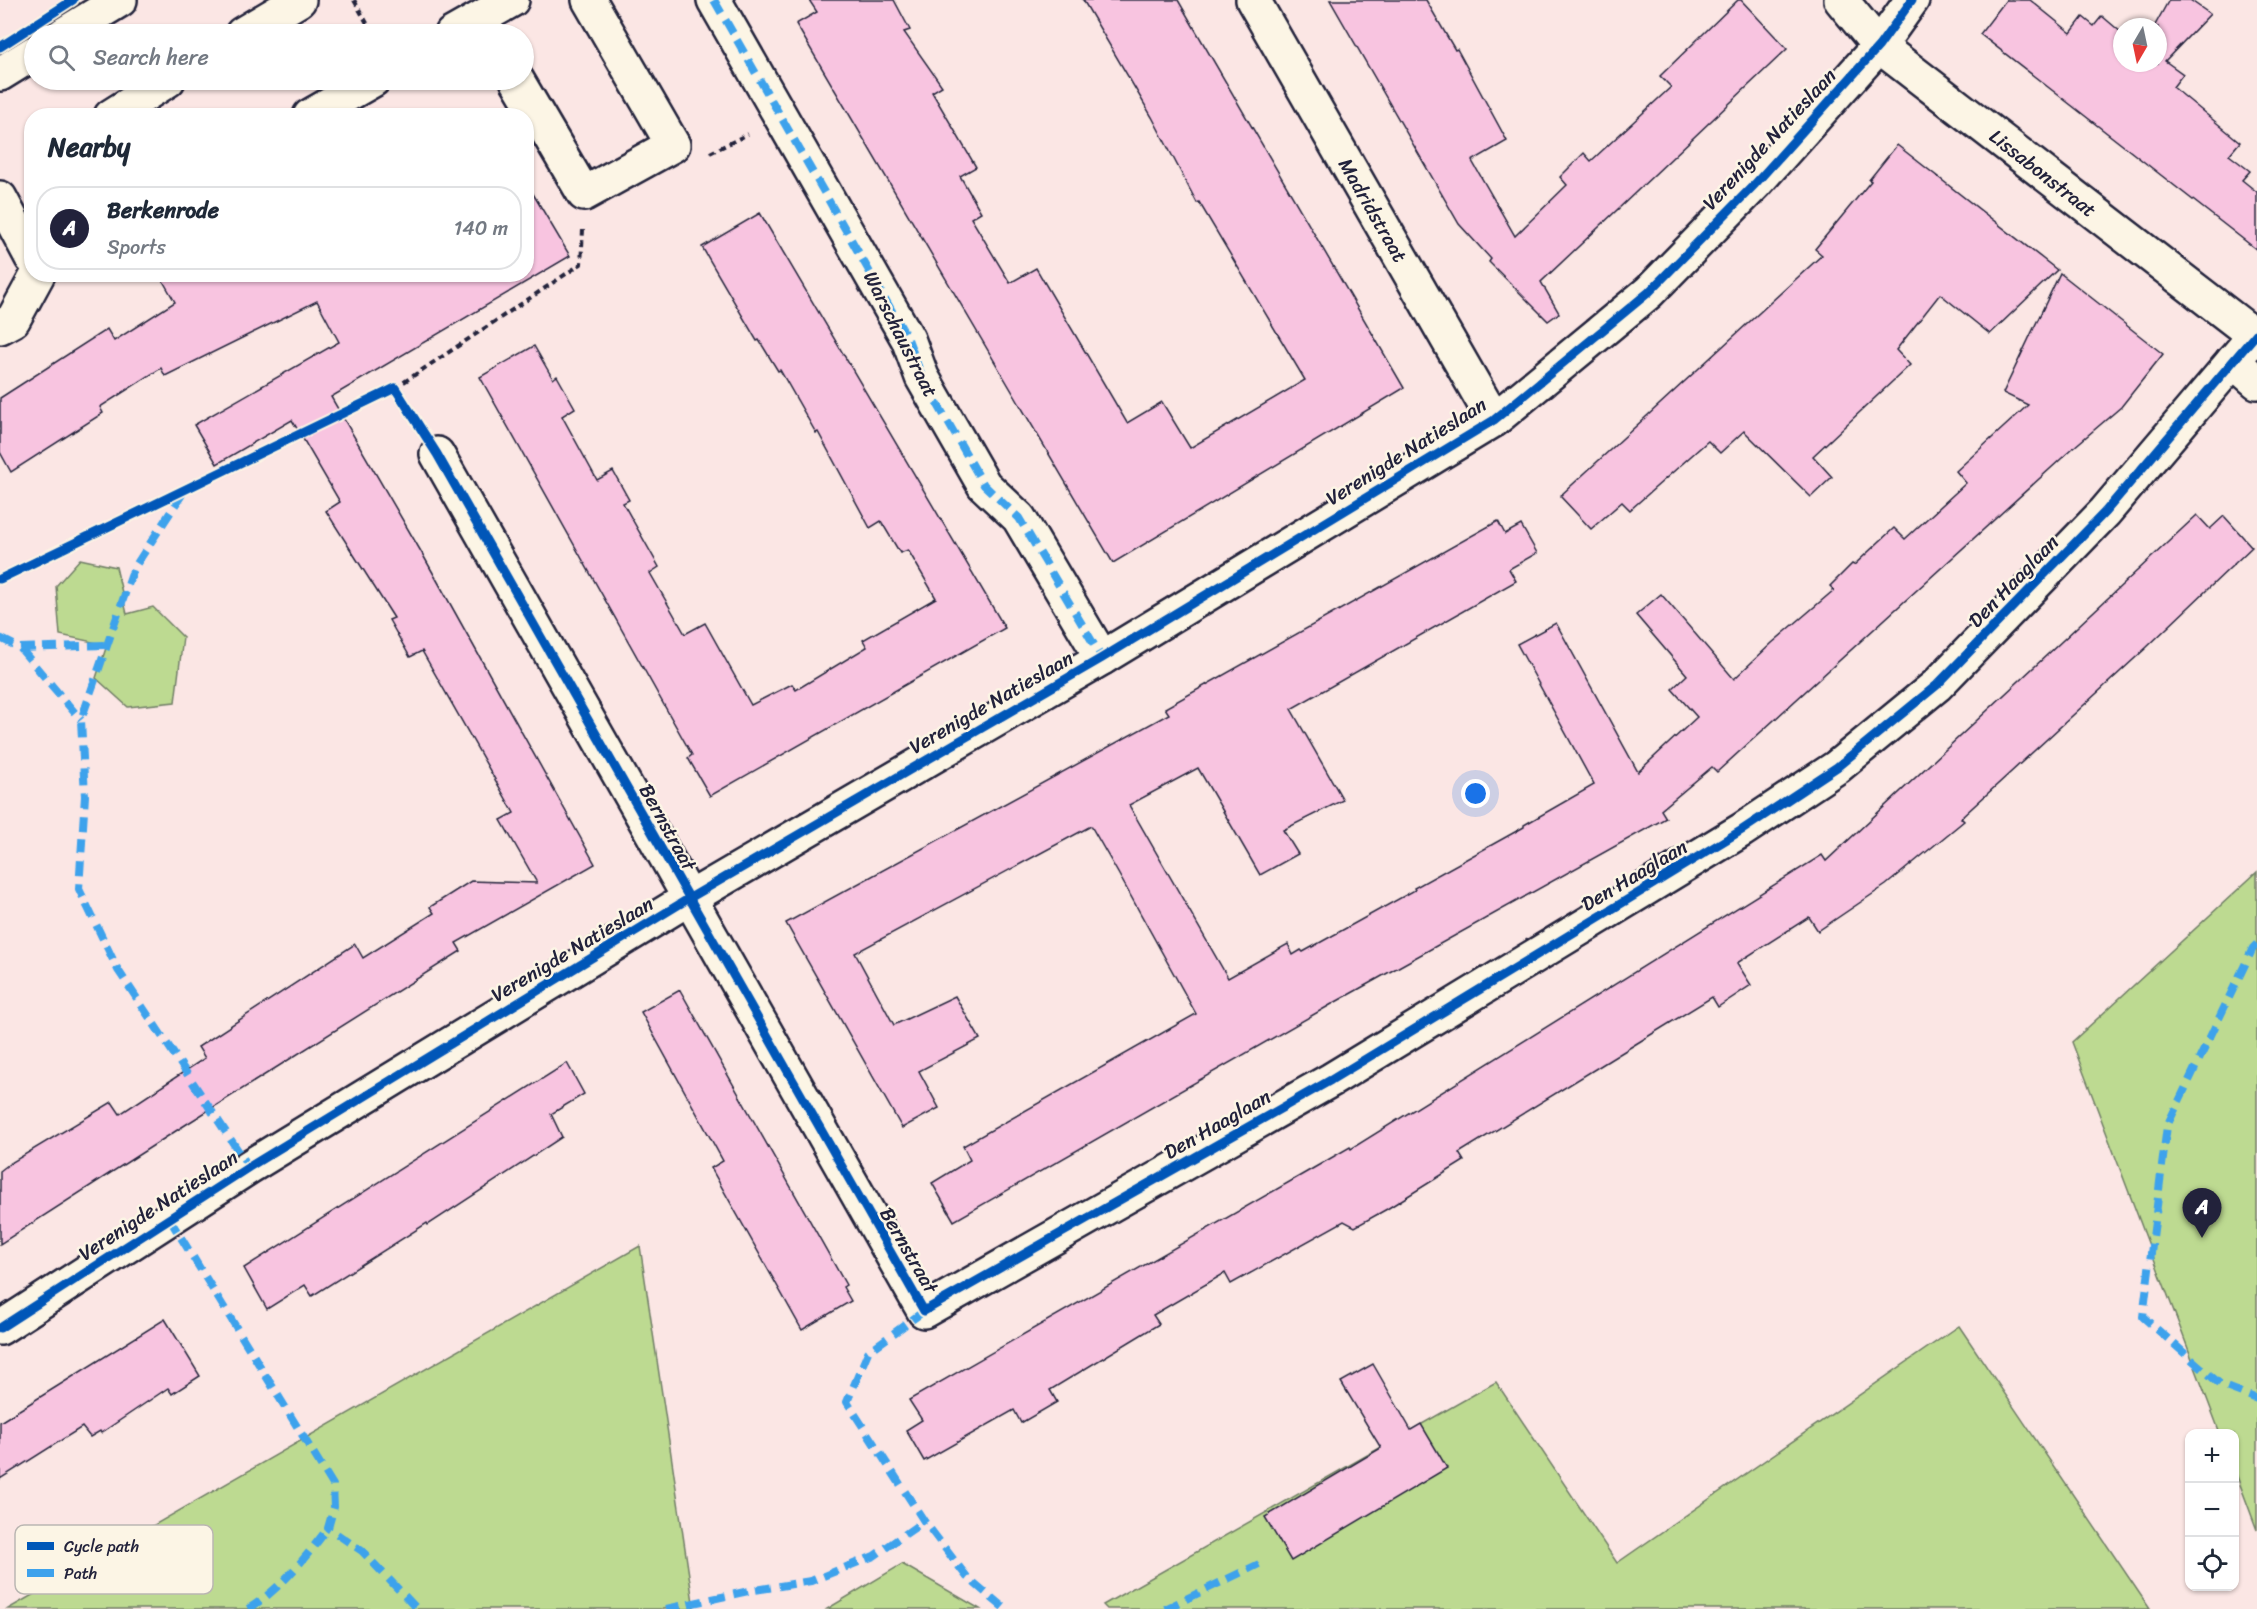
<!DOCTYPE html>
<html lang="en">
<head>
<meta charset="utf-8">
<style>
	body { margin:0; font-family:Sriracha,sans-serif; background:#f6f6f7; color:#1f2937 }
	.controls { position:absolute; right:18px; bottom:18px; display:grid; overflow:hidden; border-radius:12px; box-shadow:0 2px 4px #0004 }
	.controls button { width:54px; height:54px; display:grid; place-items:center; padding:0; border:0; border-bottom:2px solid #e0e1e3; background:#fff; color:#1f2937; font:30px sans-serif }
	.compass { position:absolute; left:2113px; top:18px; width:54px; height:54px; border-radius:50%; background:#fff; box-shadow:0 2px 4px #0004; rotate:189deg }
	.you { position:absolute; left:1476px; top:794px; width:21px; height:21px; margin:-15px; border:4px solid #fff; border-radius:50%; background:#1a73e8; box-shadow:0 0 0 9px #1a73e833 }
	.badge { display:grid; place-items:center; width:39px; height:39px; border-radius:50%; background:#22223b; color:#fff; font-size:20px; font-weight:700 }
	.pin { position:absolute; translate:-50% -50px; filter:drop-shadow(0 2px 3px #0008) }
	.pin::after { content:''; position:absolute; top:32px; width:21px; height:18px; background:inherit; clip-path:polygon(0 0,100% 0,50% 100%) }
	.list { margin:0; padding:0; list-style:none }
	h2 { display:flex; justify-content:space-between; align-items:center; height:78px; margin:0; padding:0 24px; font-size:26px }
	h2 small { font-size:20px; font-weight:400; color:#747a83 }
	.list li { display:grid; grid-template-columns:39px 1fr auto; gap:18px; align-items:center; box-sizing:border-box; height:84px; margin:0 12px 12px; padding:0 12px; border:2px solid #e0e1e3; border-radius:24px }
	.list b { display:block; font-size:22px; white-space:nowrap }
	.list p { margin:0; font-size:20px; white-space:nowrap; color:#747a83 }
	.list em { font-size:20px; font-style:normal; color:#747a83 }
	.icon { flex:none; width:33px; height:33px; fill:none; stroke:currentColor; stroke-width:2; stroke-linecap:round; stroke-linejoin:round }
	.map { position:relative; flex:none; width:2257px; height:1609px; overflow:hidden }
	.search { position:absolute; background:#fff; box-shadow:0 2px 4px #0004; left:24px; top:24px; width:510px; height:66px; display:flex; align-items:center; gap:15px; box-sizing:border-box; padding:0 21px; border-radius:33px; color:#747a83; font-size:22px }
	.panel { position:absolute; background:#fff; box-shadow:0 2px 4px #0004; left:24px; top:108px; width:510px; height:174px; border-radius:24px }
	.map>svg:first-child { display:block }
	.green { fill:#bdda91; stroke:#707e66; stroke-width:1.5 }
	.building { fill:#f8c4e0; stroke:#22223b; stroke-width:1.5 }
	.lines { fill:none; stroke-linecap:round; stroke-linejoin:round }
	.minor-casing { stroke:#22223b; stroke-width:38 }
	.major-casing { stroke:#22223b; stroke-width:38 }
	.path { stroke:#22223b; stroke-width:4; stroke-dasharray:6 4.5; stroke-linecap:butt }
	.minor { stroke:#fcf5e5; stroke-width:33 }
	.major { stroke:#fcf5e5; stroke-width:33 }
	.quiet { stroke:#3ea2ec; stroke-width:8; stroke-dasharray:15 8; stroke-linecap:butt }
	.cycleway-casing { stroke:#fcf5e5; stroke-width:13 }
	.cycleway { stroke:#0057b8; stroke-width:9 }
	.labels { text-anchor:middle; stroke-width:5; stroke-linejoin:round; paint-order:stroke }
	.street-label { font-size:20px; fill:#22223b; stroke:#fcf5e5 }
	.key { fill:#fcf5e5; stroke:#bbb6b2; stroke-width:1.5 }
	.key-label { font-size:16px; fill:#22223b }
</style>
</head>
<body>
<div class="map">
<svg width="2257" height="1609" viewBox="0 0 2257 1609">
	<rect width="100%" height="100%" fill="#fbe6e4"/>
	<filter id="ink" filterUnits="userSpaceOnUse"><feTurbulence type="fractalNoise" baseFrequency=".0167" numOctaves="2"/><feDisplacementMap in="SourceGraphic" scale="12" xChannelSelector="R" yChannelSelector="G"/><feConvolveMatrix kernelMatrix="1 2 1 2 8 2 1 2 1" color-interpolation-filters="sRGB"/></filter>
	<g filter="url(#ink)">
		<!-- green -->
		<g class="green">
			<path d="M80,559L116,567L127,614L153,607L183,637L175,702L128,707L96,678L107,645L60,635L56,586Z"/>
			<path d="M2257,872V1530L2235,1471L2234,1434L2220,1433L2072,1042Z"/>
			<path d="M640,1246L694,1609H8Z"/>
			<path d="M1959,1326L2150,1609H1107L1103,1605L1496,1382L1617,1563Z"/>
			<path d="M902,1564L980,1609H827Z"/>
		</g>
		<!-- building -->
		<g class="building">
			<path d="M809,0H894L910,30L904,32L942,86L932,92L976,167L960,176L981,212L971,218L1010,283L1036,268L1127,423L1162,402L1190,448L1305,380L1199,202L1197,203L1152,117L1083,0H1178L1404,388L1113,563L796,24L817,12Z"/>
			<path d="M1330,0H1426L1455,50L1457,49L1507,141L1472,161L1515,236L1567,185L1560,177L1584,153L1591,161L1671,87L1660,76L1738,0H1741L1787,49L1541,282L1559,313L1548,321L1489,262L1491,259L1459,224Z"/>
			<path d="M2006,0H2030L2071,33L2083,17L2094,26L2102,16L2122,33V63H2158V27H2154L2169,0H2190L2210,14L2165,61L2183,74L2173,87L2240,142L2229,155L2250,171L2242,180L2257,192V250L1980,34Z"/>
			<path d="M1897,145L2057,270L1990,334L1940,294L1896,350L1910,365L1813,456L1832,477L1811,497L1744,431L1720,453L1708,441L1630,510L1622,502L1591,529L1560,496L1822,255L1815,249L1871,181L1869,180Z"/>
			<path d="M526,182L570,256L331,397L423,555L595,864L456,943L461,951L182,1127L0,1244V1171L9,1164L112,1102L120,1114L205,1058L198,1047L355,944L363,958L434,913L430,907L471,881L537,883L501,820L514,813L422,651L410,657L389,620L394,618L326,511L340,502L292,420L217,464L194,425L339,342L317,301L165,376L161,368L100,407L103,413L11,472L0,452V398L107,329L114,341L175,302L159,274H526Z"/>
			<path d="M760,213L1005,628L710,796L688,758L692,755L480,377L534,346L553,379L557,376L575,408L562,416L597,480L613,471L629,500L623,503L659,567L650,573L685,634L705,623L751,705L792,684L796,690L867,647L863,640L936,598L908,550L900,553L881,521L870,528L818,432L816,433L780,370L778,371L759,340L757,341L702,247Z"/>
			<path d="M2060,273L2163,354L2121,407L2073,448L1717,772L1712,767L1661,810L1666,818L1332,1004L954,1221L932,1183L970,1160L963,1146L1196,1014L1118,873L1091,826L855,953L894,1025L955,996L980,1039L919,1071L939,1108L902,1128L786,923L1169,714L1165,708L1498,521L1505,534L1521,525L1537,553L1509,569L1516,581L1291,709L1343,800L1283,830L1298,854L1260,875L1198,768L1129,805L1228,978L1288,944L1293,955L1301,950L1303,952L1415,890L1414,888L1524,827V825L1594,785L1517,644L1556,623L1638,772L1697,717L1672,689L1687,675L1636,615L1661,594L1734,679L1772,643L1834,590L1830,586L1852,564L1854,565L1894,528L1905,539L1966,483L1956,471L2028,405L2003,393Z"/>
			<path d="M2197,515L2210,529L2224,516L2252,547L2146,648L1961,818L1964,821L1886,885L1818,931L1809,917L1737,963L1751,985L1718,1007L1712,997L1639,1042L1459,1153L1464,1161L1387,1209L1355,1227L1344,1221L1231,1284L1225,1273L1153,1315L1159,1324L1050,1390L1057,1402L1021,1423L1014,1410L924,1461L906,1430L922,1420L909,1400L1312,1169L1350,1147L1351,1149L1822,855L1826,861Z"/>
			<path d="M680,990L846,1285L843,1287L851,1301L802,1330L711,1168L723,1161L641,1012Z"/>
			<path d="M567,1063L584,1094L551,1114L562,1137L428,1225L427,1223L312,1296L305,1285L267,1309L244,1268Z"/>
			<path d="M165,1319L200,1376L172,1394L168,1388L101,1433L100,1431L90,1437L82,1427L0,1479V1422Z"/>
			<path d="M1373,1364L1411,1430L1421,1424L1447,1468L1291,1561L1265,1517L1381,1448L1341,1382Z"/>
		</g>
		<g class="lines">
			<defs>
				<g id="minor">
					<path d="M714,0L908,339L922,377L984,485L1019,518L1102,658"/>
					<path d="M1253,0L1494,420"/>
					<path d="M1841,0L1879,46L2255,336"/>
					<path d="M242,34L299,0"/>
					<path d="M452,34L512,0"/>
					<path d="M517,80L584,194L673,145L589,0"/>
					<path d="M111,116L168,80"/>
					<path d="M310,116L373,80"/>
					<path d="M0,198L32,258"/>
					<path d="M0,327L13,320L38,274"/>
					<path d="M2233,361L2257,382"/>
					<path d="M437,454L924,1311L1331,1080L1742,830L1837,767L1937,685L2105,512L2257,333"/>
					<path d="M0,1328L249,1167L688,899L1102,658L1494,420L1649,292L1755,184L1879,46L1912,0"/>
				</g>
				<g id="major">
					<path d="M64,34L120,0"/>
					<path d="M0,74L34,53"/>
				</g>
			</defs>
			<!-- minor casing -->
			<use href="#minor" class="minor-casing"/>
			<!-- major casing -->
			<use href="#major" class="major-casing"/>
			<!-- path -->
			<g class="path">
				<path d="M354,0L373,34"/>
				<path d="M710,153L748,134"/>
				<path d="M395,388L581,264L583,230"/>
			</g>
			<!-- minor -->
			<use href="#minor" class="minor"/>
			<!-- major -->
			<use href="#major" class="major"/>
			<!-- quiet -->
			<g class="quiet">
				<path d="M714,0L908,339L922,377L984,485L1019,518L1102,658"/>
				<path d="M183,493L134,568L81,720L85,796L79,889L118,970L249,1167"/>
				<path d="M0,638L20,648L81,720"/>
				<path d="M20,648L107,645"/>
				<path d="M2257,944L2253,948L2167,1126L2143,1317L2221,1385L2257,1399"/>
				<path d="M169,1218L333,1485L334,1507L328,1528L362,1551L417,1609"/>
				<path d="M924,1311L868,1352L847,1402L924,1521L967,1577L1005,1609"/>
				<path d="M248,1609C281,1589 305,1558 328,1528"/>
				<path d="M666,1609L749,1591L811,1581L874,1556L924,1521"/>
				<path d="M1165,1609L1259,1564"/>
			</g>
			<defs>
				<g id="cycleway">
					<path d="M0,47L73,0"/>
					<path d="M0,579L395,388L437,454L924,1311L1331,1080L1742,830L1837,767L1937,685L2105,512L2257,333"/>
					<path d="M0,1328L249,1167L688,899L1102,658L1494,420L1649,292L1755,184L1879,46L1912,0"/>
				</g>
			</defs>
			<!-- cycleway casing -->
			<use href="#cycleway" class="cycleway-casing"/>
			<!-- cycleway -->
			<use href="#cycleway" class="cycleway"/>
		</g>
	</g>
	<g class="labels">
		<!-- street labels -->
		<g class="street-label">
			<text transform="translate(1769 139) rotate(-47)" y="7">Verenigde Natieslaan</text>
			<text transform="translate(2043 173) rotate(38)" y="7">Lissabonstraat</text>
			<text transform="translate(1373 210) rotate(60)" y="7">Madridstraat</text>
			<text transform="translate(901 334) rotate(63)" y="7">Warschaustraat</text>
			<text transform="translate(1406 451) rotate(-32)" y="7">Verenigde Natieslaan</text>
			<text transform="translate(2013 581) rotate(-46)" y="7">Den Haaglaan</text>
			<text transform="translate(991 702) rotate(-30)" y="7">Verenigde Natieslaan</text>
			<text transform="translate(668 827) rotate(61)" y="7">Bernstraat</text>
			<text transform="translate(1634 875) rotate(-31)" y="7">Den Haaglaan</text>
			<text transform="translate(572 949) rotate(-31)" y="7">Verenigde Natieslaan</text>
			<text transform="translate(1217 1124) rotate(-30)" y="7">Den Haaglaan</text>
			<text transform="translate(158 1205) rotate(-33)" y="7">Verenigde Natieslaan</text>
			<text transform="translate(909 1250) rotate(60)" y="7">Bernstraat</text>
		</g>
	</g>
	<!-- legend -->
	<rect x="15" y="1525" width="198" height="69" rx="9" class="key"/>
	<rect x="27" y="1542" width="27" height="8" fill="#0057b8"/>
	<rect x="27" y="1569" width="27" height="8" fill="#3ea2ec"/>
	<g class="key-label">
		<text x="64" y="1552">Cycle path</text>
		<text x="64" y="1579">Path</text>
	</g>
</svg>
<div class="controls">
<button>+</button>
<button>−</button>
<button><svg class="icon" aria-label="locate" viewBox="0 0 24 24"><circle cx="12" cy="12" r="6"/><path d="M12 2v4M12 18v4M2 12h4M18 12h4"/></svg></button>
</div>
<svg class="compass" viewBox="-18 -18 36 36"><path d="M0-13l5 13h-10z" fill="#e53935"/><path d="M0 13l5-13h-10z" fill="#747a83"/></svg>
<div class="you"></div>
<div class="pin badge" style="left:2202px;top:1238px">A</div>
<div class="search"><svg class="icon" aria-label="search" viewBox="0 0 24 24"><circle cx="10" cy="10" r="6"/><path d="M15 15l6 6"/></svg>Search here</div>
<section class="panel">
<h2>Nearby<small></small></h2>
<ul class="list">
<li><span class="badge">A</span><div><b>Berkenrode</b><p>Sports</p></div><em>140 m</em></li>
</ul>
</section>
</div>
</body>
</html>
